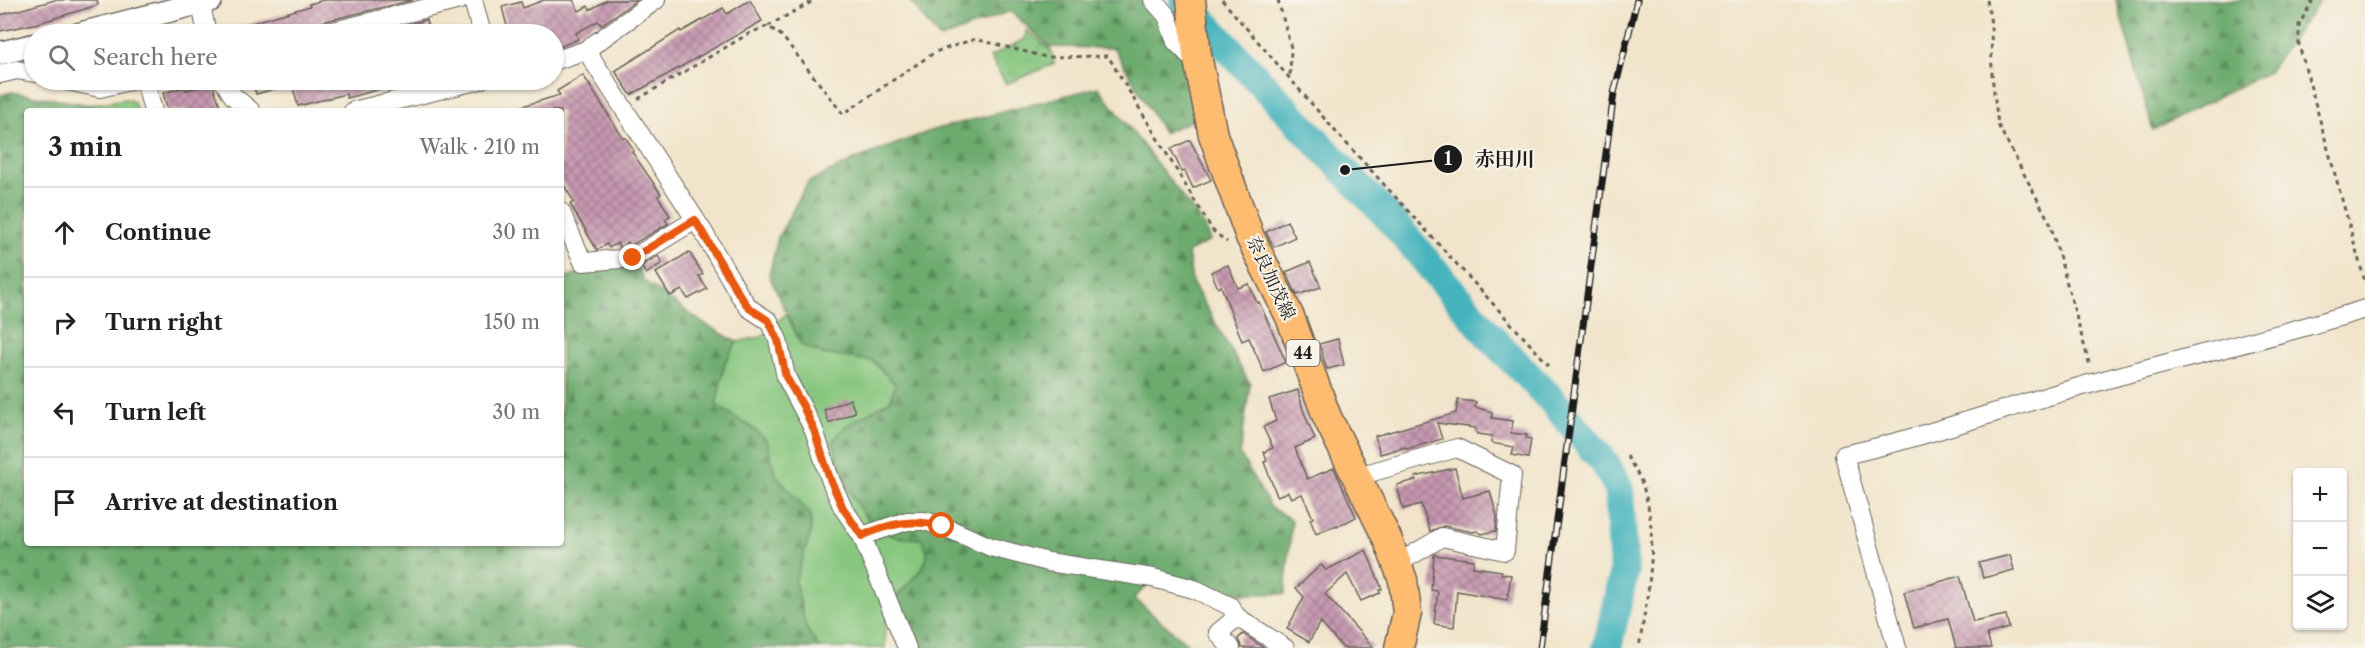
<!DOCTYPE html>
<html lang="en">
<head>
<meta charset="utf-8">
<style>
	body { margin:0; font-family:"Libre Caslon Text","Noto Serif JP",serif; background:#f2f2f2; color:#202124 }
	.controls { position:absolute; right:18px; bottom:18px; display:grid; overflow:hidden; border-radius:6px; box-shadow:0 2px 4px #0004 }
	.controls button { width:54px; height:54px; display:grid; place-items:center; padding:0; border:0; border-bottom:2px solid #e0e0e0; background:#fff; color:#202124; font:30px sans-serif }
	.stop { position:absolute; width:18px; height:18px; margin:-14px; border:4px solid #ea580c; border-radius:50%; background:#fff }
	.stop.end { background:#ea580c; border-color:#fff; box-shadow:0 2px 6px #0008 }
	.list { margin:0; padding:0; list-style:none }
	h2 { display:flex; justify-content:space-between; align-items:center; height:78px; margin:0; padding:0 24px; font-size:26px }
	h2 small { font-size:20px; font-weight:400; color:#757577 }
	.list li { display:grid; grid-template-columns:39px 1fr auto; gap:18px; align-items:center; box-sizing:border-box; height:90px; padding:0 24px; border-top:2px solid #e0e0e0 }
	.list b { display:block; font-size:22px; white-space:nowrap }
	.list em { font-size:20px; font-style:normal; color:#757577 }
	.icon { flex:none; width:33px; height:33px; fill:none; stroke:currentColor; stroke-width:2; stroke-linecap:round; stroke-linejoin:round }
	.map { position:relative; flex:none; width:2365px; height:648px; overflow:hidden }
	.search { position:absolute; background:#fff; box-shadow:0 2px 4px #0004; left:24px; top:24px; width:540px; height:66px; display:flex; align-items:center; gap:15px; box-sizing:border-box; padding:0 21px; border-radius:33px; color:#757577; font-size:22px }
	.panel { position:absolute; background:#fff; box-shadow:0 2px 4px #0004; left:24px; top:108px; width:540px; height:438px; border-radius:6px }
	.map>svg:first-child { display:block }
	.grass { fill:#86c67e; stroke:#51714d; stroke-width:1.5 }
	.forest { fill:url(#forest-firs); stroke:#446444; stroke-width:1.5 }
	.park { fill:url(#park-crowns); stroke:#51714d; stroke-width:1.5 }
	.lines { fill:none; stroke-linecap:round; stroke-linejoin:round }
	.river { stroke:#44b4bd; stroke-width:30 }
	.building { fill:url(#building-cross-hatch) }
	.minor-casing { stroke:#676259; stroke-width:20 }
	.tertiary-casing { stroke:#676259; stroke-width:25 }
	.primary-casing { stroke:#676259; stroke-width:31 }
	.path { stroke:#676259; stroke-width:3; stroke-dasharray:4.5 4.5; stroke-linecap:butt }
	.minor { stroke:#fff; stroke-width:18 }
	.tertiary { stroke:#fff; stroke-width:22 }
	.primary { stroke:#febc70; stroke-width:28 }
	.rail-casing { stroke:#1c1c1c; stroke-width:7 }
	.rail { stroke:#f7f3e8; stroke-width:4.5; stroke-dasharray:14; stroke-linecap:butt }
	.route { stroke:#ea580c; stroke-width:8 }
	.labels { text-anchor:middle; stroke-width:4.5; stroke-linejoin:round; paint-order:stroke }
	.shield { fill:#f7f3e8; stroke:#5e5c59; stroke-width:1.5 }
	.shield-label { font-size:16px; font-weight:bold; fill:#1c1c1c }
	.street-label { font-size:18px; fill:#1c1c1c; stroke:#f7f3e8 }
	.leader { fill:none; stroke:#1c1c1c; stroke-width:2 }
	.callout-dot { fill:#1c1c1c; stroke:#f7f3e8; stroke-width:2 }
	.mark-label { font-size:18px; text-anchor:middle; font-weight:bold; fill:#fff }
	.callout-label { font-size:20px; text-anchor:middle; font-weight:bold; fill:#1c1c1c; stroke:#f7f3e8; stroke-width:4.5; stroke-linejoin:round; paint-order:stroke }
</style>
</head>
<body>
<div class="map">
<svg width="2365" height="648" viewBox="0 0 2365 648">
	<defs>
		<pattern id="forest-firs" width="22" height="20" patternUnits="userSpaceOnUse" patternTransform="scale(1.5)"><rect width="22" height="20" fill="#6cab6d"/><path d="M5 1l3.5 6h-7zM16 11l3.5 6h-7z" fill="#588a59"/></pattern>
		<pattern id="park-crowns" width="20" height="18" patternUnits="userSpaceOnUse" patternTransform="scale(1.5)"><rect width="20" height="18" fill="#86c67e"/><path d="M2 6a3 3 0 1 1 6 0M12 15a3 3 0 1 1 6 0" fill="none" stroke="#73aa6c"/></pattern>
		<pattern id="building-cross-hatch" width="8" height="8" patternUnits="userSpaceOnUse" patternTransform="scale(1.5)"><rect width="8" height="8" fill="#c799b1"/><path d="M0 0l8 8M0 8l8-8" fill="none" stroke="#a17c8f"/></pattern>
	</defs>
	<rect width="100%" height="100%" fill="#f7f3e8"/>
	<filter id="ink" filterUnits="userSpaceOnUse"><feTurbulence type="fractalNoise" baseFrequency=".0167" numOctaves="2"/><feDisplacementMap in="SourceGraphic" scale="12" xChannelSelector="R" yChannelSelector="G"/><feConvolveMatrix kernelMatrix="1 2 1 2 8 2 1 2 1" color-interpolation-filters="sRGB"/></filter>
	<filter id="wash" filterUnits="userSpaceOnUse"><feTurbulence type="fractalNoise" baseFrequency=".008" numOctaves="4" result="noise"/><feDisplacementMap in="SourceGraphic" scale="24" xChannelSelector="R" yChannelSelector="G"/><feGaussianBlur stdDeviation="1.35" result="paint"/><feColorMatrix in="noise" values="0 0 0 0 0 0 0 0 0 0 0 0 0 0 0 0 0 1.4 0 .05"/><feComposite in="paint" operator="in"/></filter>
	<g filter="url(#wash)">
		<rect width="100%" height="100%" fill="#f1e4ca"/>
		<!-- grass -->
		<g class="grass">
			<path d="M126,99L134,102L137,111H90V105Z"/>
			<path d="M786,314L802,345L823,354L873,361L895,384L891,400L844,427L890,535L923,539C924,543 927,549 927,553C928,571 899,588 892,605L846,506L775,324Z"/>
			<path d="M769,330L889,615L885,625V648H819L806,628L795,581L811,532L810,514L775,474L767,441L716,405L725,362L737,342L761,337Z"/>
		</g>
		<!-- forest -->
		<g class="forest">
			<path d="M909,0H1153L1181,32L1195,119L1163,133L1114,48L1050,47L1010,11L940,39Z"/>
			<path d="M2116,0H2321L2268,72L2153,130Z"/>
			<path d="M1098,87L1205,226L1210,241L1188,252L1192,282L1250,384L1240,454L1271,508L1292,520L1285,594H1241L1160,574L1134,598L1192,648H912L892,605C899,588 928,571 927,553C927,549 924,543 923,539C913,538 900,539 890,535C856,522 842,474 833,442L844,427L891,400L895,384L873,361L823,354L801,345L769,275L778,237L808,182L859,158L933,130Z"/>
			<path d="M11,92L90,105V111H27V543H561V279L582,271L635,261L644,281L703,323L737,342L725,362L716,405L754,429L767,441L775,474L810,514L811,532L795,581L806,628L819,648H0V95Z"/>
		</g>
		<!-- park -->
		<path class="park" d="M1026,30L1051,50L1054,64L1006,84L990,57L1025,39Z"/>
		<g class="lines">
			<!-- river -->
			<path class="river" d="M1184,0L1225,45L1391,220L1494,341L1548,396L1605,463L1619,489L1624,572L1607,648"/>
		</g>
		<g id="blocks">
			<!-- building -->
			<g class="building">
				<path d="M55,0H97L98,5L39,23L0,31V15Z"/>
				<path d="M324,0H413L318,23L312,27L286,34H225L224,31L310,6L309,4Z"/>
				<path d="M544,0H573L579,11L588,6L590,10L607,0H637L601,25L598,21L576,33L578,39L557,48L554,34H509L502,7L521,2L523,8Z"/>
				<path d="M750,0L762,21L631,95L615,71L680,30L681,32L723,8L727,14Z"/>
				<path d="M426,20L430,34H408L406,25Z"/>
				<path d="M583,75L623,138H626L634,151L632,152L661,194L658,196L670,216L665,219L668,224L630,246L628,242L620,248L617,243L609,248L607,244L597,250L570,204L574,202L561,180V111H519V107L560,95L557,91Z"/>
				<path d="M252,80H399V84L347,98L346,94L298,106L292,84L256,94Z"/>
				<path d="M212,83L222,111H168L163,93L185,87L186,90Z"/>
				<path d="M1190,140L1211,180L1193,188L1185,171L1182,172L1171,149Z"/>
				<path d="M1287,221L1295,237L1274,247L1266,232Z"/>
				<path d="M689,252L703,274L699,276L707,289L688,299L682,290L670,296L656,273Z"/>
				<path d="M658,256L662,263L646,274L641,266Z"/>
				<path d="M1310,262L1321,287L1297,295L1286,272Z"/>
				<path d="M1228,265L1238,288L1249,284L1257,303L1259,302L1286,362L1264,372L1249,338L1242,341L1221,286L1218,288L1211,272Z"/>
				<path d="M1338,339L1344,365L1327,369L1319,344Z"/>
				<path d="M1298,390L1303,410L1315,439L1295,448L1307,479L1334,468L1356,517L1337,527V525L1316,534L1310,519L1313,518L1302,494L1291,498L1288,492L1277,496L1264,462L1267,461L1264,452L1273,448L1263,427L1276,421L1269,399Z"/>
				<path d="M850,399L855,412L829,423L824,410Z"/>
				<path d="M1458,400L1476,402L1475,407L1492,412V418L1513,421L1511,433L1527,435L1526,438L1531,439L1528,458L1512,455L1514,447L1491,443L1492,436L1477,434L1475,428L1437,423L1442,439L1407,449L1406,447L1380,454L1375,436L1456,413Z"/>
				<path d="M1455,468L1463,498L1490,491L1497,516L1496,531L1482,534L1477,531L1473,532L1444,526L1430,531L1421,504L1403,509L1397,485L1416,480L1415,477Z"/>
				<path d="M1366,550L1382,589L1379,590L1380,593L1361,601L1347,574L1325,594L1374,648H1343L1320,622L1309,642L1287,629L1304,597L1296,588L1321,565L1326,570Z"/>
				<path d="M1434,555L1474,560L1473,567L1502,571L1501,574L1511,575L1507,600L1457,591L1454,627L1434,624L1438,591L1431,590Z"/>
				<path d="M2010,555L2014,570L1983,578L1979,563Z"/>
				<path d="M1960,576L1973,622L2006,615L2009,628L1987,634L1991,648H1956L1948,619L1914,628L1904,592Z"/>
				<path d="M1243,634L1264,648H1242L1238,639Z"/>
			</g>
		</g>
	</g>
	<g filter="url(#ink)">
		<use href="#blocks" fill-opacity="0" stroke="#676259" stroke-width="1.5"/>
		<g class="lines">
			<defs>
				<g id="minor">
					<path d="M200,0L207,34"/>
					<path d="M473,0L482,34"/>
					<path d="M1153,0L1167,16L1176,42L1198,64"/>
					<path d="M321,34L460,0"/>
					<path d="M586,50L704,233L739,294L749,308L769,321L778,340L786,377L814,430L830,479L843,508L862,536L907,648"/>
					<path d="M554,61L586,50L656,0"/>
					<path d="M0,74L17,70L34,73"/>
					<path d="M63,80L100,88L134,80"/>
					<path d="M145,80L153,111"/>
					<path d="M223,80L233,96L251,111"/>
					<path d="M353,111L480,80"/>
					<path d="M561,212L583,262L633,258L695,220"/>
					<path d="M1355,477L1457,448L1512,475L1505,551L1442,537L1397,564"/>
					<path d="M862,536L907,521H924L942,526L991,547L1048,562L1153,578L1194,589L1230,606L1237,617L1285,648"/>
					<path d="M1231,648L1218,633L1237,617"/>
					<path d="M1897,648L1844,455C1930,436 2012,405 2097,382C2186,357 2277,337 2365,309"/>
				</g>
				<g id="tertiary">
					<path d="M79,34L211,0"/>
					<path d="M0,53L34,45"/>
				</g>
				<path id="primary" d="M1191,0L1197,55L1213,135L1250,237L1290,317L1327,417L1387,538L1403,580L1407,613L1399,648"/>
			</defs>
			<!-- minor casing -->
			<use href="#minor" class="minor-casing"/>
			<!-- tertiary casing -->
			<use href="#tertiary" class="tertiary-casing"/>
			<!-- primary casing -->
			<use href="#primary" class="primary-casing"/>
			<!-- path -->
			<g class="path">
				<path d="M1222,0L1336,132L1549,365"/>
				<path d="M1278,0L1291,48L1290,75"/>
				<path d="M1987,0L1991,24L1992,75L1998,125L2050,223L2090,366"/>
				<path d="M2313,0L2299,25V45L2365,282"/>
				<path d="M768,26L815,0"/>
				<path d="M638,99L750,33L768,26L782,36L843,114L935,52L975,39L1046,57L1108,56L1213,231L1227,242"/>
				<path d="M1627,456C1633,467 1641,478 1644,490C1660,542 1647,596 1639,648"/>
			</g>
			<!-- minor -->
			<use href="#minor" class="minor"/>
			<!-- tertiary -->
			<use href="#tertiary" class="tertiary"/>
			<!-- primary -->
			<use href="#primary" class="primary"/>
			<defs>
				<path id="rail" d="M1540,648L1614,93L1637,0"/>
			</defs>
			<!-- rail casing -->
			<use href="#rail" class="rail-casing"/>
			<!-- rail -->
			<use href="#rail" class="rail"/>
		</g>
	</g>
	<g class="lines" filter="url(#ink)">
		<!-- route -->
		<path class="route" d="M633,258L695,220L739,294L749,308L769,321L778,340L786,377L803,406L814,430L830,479L843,508L862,536C889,523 913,519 942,526"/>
	</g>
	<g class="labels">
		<!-- shield labels -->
		<rect class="shield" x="1286.5" y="340" width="33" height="26" rx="4.5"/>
		<g class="shield-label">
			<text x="1303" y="359">44</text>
		</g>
		<!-- street labels -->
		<g class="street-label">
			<text transform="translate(1271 278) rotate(65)" y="6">奈良加茂線</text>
		</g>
	</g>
	<!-- callouts -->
	<path class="leader" d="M1345 170L1448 159"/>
	<g class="callout-dot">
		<circle cx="1345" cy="170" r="6"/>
		<circle cx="1448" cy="159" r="15"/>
	</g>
	<g class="mark-label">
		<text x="1448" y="165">1</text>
	</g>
	<g class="callout-label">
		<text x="1505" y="166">赤田川</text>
	</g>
</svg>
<div class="controls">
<button>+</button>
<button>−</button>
<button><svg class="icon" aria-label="layers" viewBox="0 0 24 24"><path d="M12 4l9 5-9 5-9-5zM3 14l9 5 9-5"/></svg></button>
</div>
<div class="stop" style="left:942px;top:526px"></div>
<div class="stop end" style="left:633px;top:258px"></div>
<div class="search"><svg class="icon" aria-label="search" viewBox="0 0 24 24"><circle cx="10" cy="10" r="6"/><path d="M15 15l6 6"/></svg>Search here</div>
<section class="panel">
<h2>3 min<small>Walk · 210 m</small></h2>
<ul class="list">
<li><svg class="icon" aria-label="ahead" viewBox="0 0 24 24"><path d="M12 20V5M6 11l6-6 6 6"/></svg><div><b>Continue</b></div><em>30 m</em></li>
<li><svg class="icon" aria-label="right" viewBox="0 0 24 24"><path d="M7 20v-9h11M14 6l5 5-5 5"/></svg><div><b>Turn right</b></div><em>150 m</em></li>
<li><svg class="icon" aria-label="left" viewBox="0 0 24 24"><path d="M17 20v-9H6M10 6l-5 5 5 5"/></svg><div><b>Turn left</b></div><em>30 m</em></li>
<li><svg class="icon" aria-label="arrive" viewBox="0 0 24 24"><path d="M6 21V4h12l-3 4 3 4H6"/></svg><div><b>Arrive at destination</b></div></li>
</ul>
</section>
</div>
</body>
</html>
